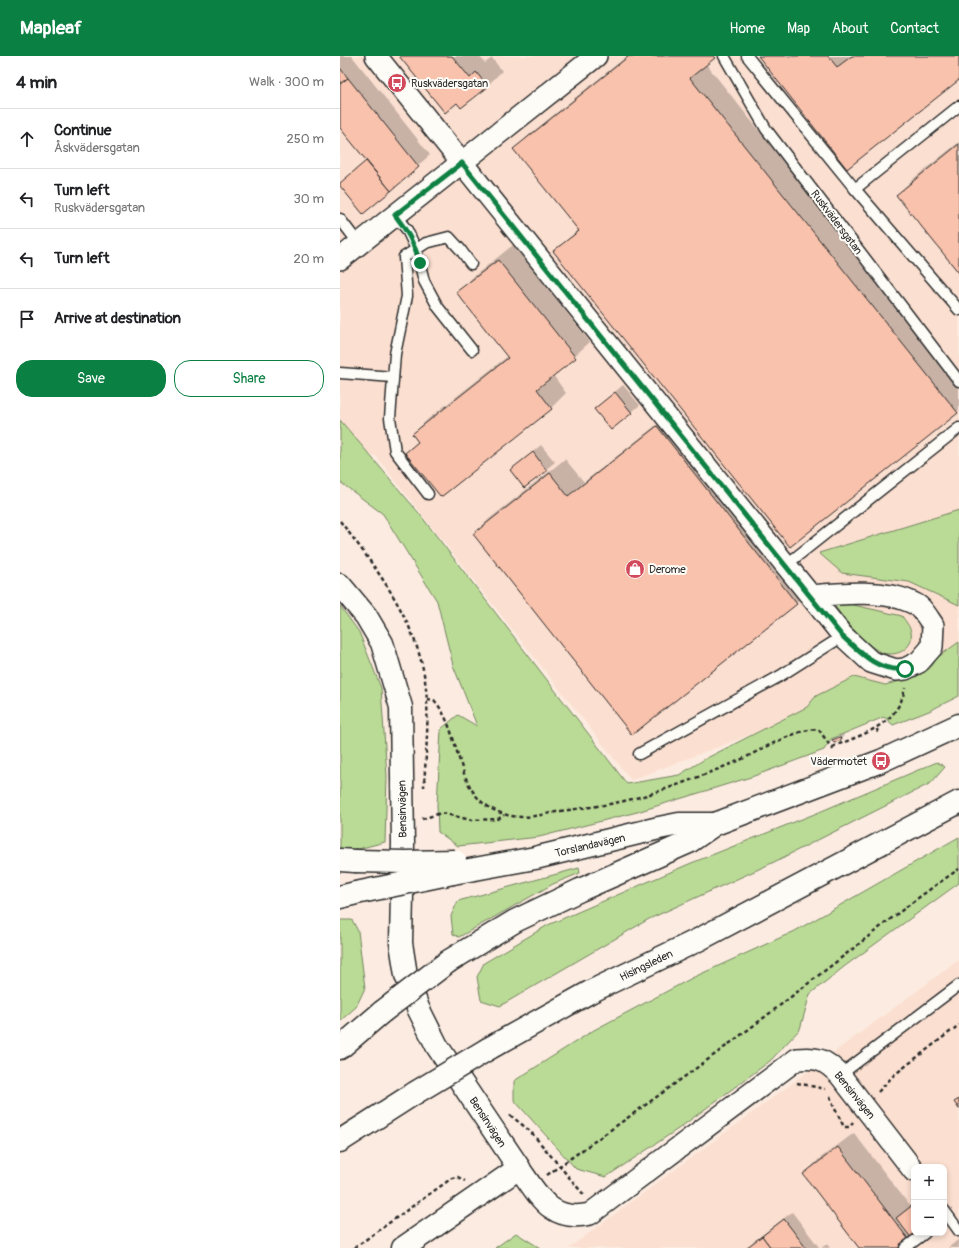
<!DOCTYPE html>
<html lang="en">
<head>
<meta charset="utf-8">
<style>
	body { margin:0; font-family:Pangolin,sans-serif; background:#f2f2f2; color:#202124 }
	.controls { position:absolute; right:12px; bottom:12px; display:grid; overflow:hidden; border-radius:8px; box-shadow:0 2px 6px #0003 }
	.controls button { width:36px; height:36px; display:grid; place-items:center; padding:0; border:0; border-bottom:1px solid #e0e0e0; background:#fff; color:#202124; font:20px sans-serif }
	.stop { position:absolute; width:12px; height:12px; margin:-9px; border:3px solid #0b8043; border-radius:50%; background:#fff }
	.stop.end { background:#0b8043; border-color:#fff; box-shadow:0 1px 4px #0008 }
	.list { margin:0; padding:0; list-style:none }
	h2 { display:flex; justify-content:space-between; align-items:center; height:52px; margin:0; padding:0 16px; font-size:17px }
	h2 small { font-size:13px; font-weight:400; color:#757577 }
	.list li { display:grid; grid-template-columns:26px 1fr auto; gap:12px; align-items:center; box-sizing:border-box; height:60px; padding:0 16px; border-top:1px solid #e0e0e0 }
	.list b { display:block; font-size:15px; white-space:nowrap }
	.list p { margin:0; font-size:13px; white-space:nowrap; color:#757577 }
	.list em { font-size:13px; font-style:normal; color:#757577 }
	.actions { display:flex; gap:8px; padding:12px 16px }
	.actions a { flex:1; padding:9px 0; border:1px solid #0b8043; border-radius:16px; text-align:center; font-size:14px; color:#0b8043 }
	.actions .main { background:#0b8043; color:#fff }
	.icon { flex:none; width:22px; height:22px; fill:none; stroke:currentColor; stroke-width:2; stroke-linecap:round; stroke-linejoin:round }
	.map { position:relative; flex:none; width:619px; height:1192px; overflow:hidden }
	header { display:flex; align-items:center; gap:24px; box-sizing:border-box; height:56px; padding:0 20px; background:#0b8043; color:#fff }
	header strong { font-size:19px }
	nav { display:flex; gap:22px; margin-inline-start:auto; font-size:14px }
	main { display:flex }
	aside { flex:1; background:#fff }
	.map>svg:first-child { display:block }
	.built { fill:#fbdfd0; fill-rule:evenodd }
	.green { fill:#badb95; stroke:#728360 }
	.shadow { fill:#0003 }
	.building { fill:#f9c2ac; stroke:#2b2b2b }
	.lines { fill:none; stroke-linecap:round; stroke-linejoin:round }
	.lane-casing { stroke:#2b2b2b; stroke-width:13 }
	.street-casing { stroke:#2b2b2b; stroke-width:24 }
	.secondary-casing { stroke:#2b2b2b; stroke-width:25 }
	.primary-casing { stroke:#2b2b2b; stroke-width:25 }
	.highway-casing { stroke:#2b2b2b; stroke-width:25 }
	.path { stroke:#2b2b2b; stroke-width:2.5; stroke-dasharray:4 3; stroke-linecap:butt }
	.lane { stroke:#fdfcf7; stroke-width:10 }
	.street { stroke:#fdfcf7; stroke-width:21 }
	.secondary { stroke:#fdfcf7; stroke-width:22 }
	.primary { stroke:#fdfcf7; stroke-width:22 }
	.highway { stroke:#fdfcf7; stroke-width:22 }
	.primary-bridge-casing { stroke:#2b2b2b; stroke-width:25; stroke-linecap:butt }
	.highway-bridge-casing { stroke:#2b2b2b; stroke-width:25; stroke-linecap:butt }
	.primary-bridge { stroke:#fdfcf7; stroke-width:22 }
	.highway-bridge { stroke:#fdfcf7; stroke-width:22 }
	.route { stroke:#0b8043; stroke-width:5 }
	.labels { text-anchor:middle; stroke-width:4; stroke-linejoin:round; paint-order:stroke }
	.poi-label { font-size:11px; fill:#2b2b2b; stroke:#fdfcf7; text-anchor:start }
	.street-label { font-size:11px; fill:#2b2b2b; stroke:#fdfcf7 }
</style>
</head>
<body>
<header>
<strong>Mapleaf</strong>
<nav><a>Home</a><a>Map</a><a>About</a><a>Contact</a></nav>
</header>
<main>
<aside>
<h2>4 min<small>Walk · 300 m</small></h2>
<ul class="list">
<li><svg class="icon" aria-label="ahead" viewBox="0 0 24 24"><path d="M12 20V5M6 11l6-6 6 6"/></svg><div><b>Continue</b><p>Åskvädersgatan</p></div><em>250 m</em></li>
<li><svg class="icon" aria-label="left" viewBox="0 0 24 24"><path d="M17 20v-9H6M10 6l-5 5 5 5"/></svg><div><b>Turn left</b><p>Ruskvädersgatan</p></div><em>30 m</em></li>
<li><svg class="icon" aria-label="left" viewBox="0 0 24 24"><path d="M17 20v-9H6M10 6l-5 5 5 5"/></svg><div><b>Turn left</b></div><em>20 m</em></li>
<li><svg class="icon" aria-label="arrive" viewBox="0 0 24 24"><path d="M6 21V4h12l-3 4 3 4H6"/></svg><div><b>Arrive at destination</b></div></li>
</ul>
<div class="actions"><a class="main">Save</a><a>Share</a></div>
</aside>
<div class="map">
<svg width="619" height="1192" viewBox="0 0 619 1192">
	<rect width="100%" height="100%" fill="#fcebe0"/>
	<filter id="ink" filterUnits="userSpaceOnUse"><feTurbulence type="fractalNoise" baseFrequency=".025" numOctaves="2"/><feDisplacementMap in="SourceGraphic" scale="8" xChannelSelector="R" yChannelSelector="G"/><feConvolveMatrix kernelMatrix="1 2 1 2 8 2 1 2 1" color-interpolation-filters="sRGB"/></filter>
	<g filter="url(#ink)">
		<!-- built -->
		<g class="built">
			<path d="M0,0H619V599L291,724L36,400L0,389Z"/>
			<path d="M619,904V1192H229ZM574,1111H604V1177H574Z"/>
		</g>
		<!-- green -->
		<g class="green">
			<path d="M0,364L78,456L287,728L339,719L365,703L467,651L476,640L514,621L545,629L575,621L590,612L598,601L619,586V640L589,655L553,669L544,661L491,683L484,694L414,720L297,756L199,781L118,790L98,776L97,749L101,673L118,659L137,670L113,609L97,545L43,458L0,426Z"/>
			<path d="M619,454V549L569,526L502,517L479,497Z"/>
			<path d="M505,547L562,560C565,565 570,570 571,576C574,593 557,601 543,597C529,593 502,562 495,550Z"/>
			<path d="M0,550L19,576L41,632L47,720L45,786L18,793H0Z"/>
			<path d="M597,706L605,711L591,727L432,807L309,863L160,950L141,944L137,921L144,907L208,869L349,808L477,757Z"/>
			<path d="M619,781V827L505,910L470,938L460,973L430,1005L338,1073L266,1121L236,1113L174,1044V1025L254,974L352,922L455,875Z"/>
			<path d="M239,812L240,817L213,828L119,881L113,878L111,860L118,845Z"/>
			<path d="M0,864H12L18,875L25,932L16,951L0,965Z"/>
			<path d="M176,1177L200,1192H155Z"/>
		</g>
		<!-- shadow -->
		<g class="shadow">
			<path d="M0,0H12L90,99L24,156L0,129L27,104L0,71Z"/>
			<path d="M60,0H139L145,7L152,2L162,15L147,30L117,46Z"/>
			<path d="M287,0H376L366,8L619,325V354L617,356L215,195L239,173L175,93L190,78Z"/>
			<path d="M419,0H619V23L507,111Z"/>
			<path d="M619,86V216L557,139L572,124Z"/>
			<path d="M173,189L250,286L213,319L226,337L211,352L101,440L66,397L78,385L73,378L88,363L168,300L118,236L133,221Z"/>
			<path d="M283,329L300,349L272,373L255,353Z"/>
			<path d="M333,356L472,532L456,547L292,677L134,478L149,463L225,403L244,426Z"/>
			<path d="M201,389L215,406L184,431L171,414Z"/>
			<path d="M503,678L504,680L500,684H494Z"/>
			<path d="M514,1077L570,1150L574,1147V1177H579L558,1192H520L464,1118L479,1103Z"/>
			<path d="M452,1156L479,1191L477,1192H405Z"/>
			<path d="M619,1183V1192H608Z"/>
			<path d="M487,1188L490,1192H481Z"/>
		</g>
		<!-- building -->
		<g class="building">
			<path d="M59,0H112L130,22L136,16L148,31L121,52L117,47L105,57Z"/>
			<path d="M289,0H373L375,2L350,22L618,357L450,491L213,195L239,175L173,93Z"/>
			<path d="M418,0H488L497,11L512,0H619V24L507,113Z"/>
			<path d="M0,12L8,22L0,28Z"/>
			<path d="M8,22L79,111L51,135L0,72V28Z"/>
			<path d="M619,88V217L556,139Z"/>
			<path d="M26,105L51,135L23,158L0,130V127Z"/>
			<path d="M158,204L236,302L197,333L212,353L101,441L65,397L78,386L72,378L168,302L116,236Z"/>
			<path d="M275,336L292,357L271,374L254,353Z"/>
			<path d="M317,370L457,548L292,679L133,478L210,417L228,440Z"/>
			<path d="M193,396L207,415L184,432L170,414Z"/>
			<path d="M500,681L501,684L494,687L492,684Z"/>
			<path d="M619,1043V1053L614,1046Z"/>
			<path d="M498,1091L569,1184L559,1192H519L463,1118Z"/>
			<path d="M574,1148V1177H581L572,1183L556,1162Z"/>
			<path d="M444,1163L466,1192H431L422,1180Z"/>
			<path d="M422,1180L431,1192H406Z"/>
		</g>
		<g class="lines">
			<defs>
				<g id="lane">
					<path d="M384,0L426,73L619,325"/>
					<path d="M407,0L515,133L619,254"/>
					<path d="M515,133L619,50"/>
					<path d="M55,159L67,174L76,193L84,225L98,251L132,294"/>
					<path d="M0,163L19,188"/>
					<path d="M0,317L53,321"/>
					<path d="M88,438L55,395L50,362L55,298L67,240L64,201L86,187L109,181L120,193L131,208"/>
					<path d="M446,509L619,372"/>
					<path d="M299,698L440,620L503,580"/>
					<path d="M500,1019L619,929"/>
					<path d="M604,1154L619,1175"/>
					<path d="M565,1192L585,1177"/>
				</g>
				<g id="street">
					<path d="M36,0L503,580L531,606L556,614L565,613L579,606L592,591L593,569C588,562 582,551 575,548C547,533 502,537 471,540"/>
					<path d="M0,203L256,0"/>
					<path d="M179,1112C199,1140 211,1167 250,1158L457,1003C479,1001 485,1004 500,1019L574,1115"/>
				</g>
				<path id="secondary" d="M0,529L26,560L42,587L61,651L63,787L61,887L66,919L78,952L97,990L179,1112"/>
				<g id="primary">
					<path d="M0,804L15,805"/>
					<path d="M113,817L195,802L319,772L339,768H375"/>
					<path d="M0,841L16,837"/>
					<path d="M63,1192L179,1112"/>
				</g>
				<g id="highway">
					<path d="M109,905L175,865L240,834L349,786L375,768L541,705L619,669"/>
					<path d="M0,992L42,956"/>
					<path d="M148,993L250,936L360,883L619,746"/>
					<path d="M0,1085L75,1037"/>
				</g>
			</defs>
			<!-- lane casing -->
			<use href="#lane" class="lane-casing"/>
			<!-- street casing -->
			<use href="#street" class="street-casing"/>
			<!-- secondary casing -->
			<use href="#secondary" class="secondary-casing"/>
			<!-- primary casing -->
			<use href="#primary" class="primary-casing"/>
			<!-- highway casing -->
			<use href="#highway" class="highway-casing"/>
			<!-- path -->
			<g class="path">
				<path d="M0,465C34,509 71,557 83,613C91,652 86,692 84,731"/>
				<path d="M87,643L94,644C119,672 115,723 143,747C149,752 159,757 167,759C184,764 204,758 221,755C242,752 263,750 284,745C323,736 361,720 398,705C416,697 462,669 479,674L494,695"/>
				<path d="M537,673L538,677"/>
				<path d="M492,691C524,678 558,669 565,632"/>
				<path d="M82,763L101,757L131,764L158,763L164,759"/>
				<path d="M457,1027L485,1033"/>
				<path d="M538,1036L554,1019L619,969"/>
				<path d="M490,1040L493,1049L504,1071H509L513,1066"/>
				<path d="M170,1059L190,1075L244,1139"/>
				<path d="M207,1119C296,1056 385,993 470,926C520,888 567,848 619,813"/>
				<path d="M14,1192L112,1122L118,1121L125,1125"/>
			</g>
			<!-- lane -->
			<use href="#lane" class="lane"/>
			<!-- street -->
			<use href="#street" class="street"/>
			<!-- secondary -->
			<use href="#secondary" class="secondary"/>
			<!-- primary -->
			<use href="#primary" class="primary"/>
			<!-- highway -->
			<use href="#highway" class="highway"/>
			<defs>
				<g id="primary-bridge">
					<path d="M15,805L65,806L115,805"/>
					<path d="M16,837L113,817"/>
				</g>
				<g id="highway-bridge">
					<path d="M42,956L109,905"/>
					<path d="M75,1037L148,993"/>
				</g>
			</defs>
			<!-- primary-bridge casing -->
			<use href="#primary-bridge" class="primary-bridge-casing"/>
			<!-- highway-bridge casing -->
			<use href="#highway-bridge" class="highway-bridge-casing"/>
			<!-- primary-bridge -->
			<use href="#primary-bridge" class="primary-bridge"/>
			<!-- highway-bridge -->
			<use href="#highway-bridge" class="highway-bridge"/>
		</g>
	</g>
	<g class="lines" filter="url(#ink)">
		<!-- route -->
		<path class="route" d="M80,207C75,189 67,174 55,159L122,107L502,580C521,597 538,616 565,613"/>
	</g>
	<!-- icons -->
	<defs>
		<symbol id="bus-disc" viewBox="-11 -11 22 22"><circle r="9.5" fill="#d1495b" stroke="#fdfcf7"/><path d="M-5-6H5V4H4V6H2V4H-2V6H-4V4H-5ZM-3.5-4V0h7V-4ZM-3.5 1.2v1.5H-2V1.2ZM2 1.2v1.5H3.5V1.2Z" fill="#fff"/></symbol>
		<symbol id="shop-disc" viewBox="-11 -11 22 22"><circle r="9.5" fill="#d1495b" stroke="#fdfcf7"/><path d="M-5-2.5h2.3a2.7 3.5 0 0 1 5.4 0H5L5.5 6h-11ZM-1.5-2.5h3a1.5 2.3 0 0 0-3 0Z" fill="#fff"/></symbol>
	</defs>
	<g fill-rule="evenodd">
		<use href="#bus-disc" x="46" y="16" width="22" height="22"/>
		<use href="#shop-disc" x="284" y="502" width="22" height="22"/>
		<use href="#bus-disc" x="530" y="694" width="22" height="22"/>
	</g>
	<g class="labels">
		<!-- poi labels -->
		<g class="poi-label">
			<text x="71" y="31">Ruskvädersgatan</text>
			<text x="309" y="517">Derome</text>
			<text x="527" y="709" text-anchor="end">Vädermotet</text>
		</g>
		<!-- street labels -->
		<g class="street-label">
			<text transform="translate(497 166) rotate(53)" y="4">Ruskvädersgatan</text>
			<text transform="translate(62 753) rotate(-91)" y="4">Bensinvägen</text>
			<text transform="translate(250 789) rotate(-13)" y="4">Torslandavägen</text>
			<text transform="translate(306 909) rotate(-26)" y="4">Hisingsleden</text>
			<text transform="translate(515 1039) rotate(51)" y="4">Bensinvägen</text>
			<text transform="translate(148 1066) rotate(57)" y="4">Bensinvägen</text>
		</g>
	</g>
</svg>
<div class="controls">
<button>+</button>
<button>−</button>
</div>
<div class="stop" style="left:565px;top:613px"></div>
<div class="stop end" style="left:80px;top:207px"></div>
</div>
</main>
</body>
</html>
